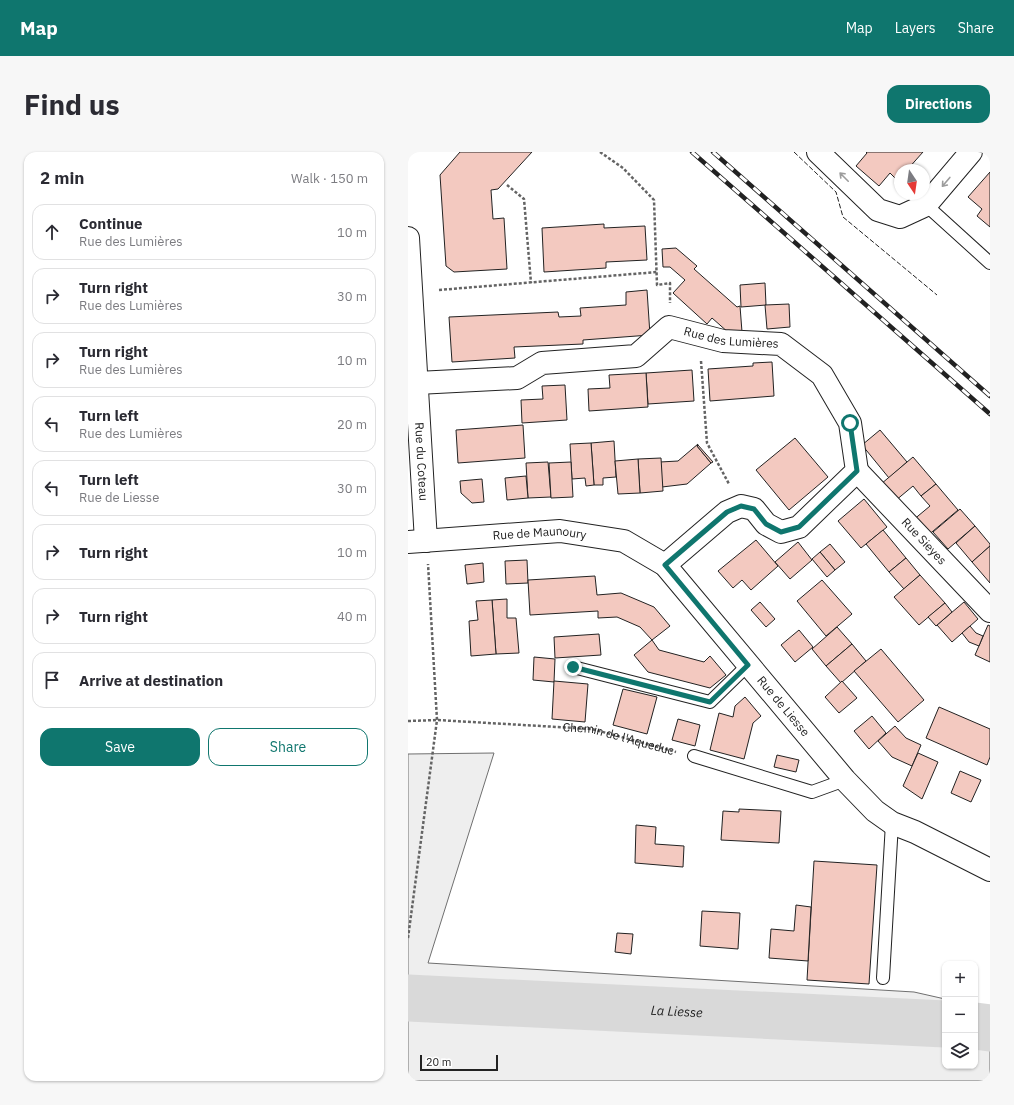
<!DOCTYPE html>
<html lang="en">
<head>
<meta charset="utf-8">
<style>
	body { margin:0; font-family:"IBM Plex Sans",sans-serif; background:#f7f7f7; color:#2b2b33 }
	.controls { position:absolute; right:12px; bottom:12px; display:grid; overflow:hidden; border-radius:8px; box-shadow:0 1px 3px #0004 }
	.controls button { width:36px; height:36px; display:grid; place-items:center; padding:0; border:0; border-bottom:1px solid #e1e1e2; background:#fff; color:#2b2b33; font:20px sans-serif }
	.compass { position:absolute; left:486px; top:12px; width:36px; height:36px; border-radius:50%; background:#fff; box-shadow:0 1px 3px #0004; rotate:167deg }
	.scale { position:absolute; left:12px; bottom:10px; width:78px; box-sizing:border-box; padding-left:4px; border:2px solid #222; border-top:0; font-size:11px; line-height:14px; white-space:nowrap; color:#222; -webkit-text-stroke:3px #fff; paint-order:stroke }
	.stop { position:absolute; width:12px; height:12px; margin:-9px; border:3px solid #0f766e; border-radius:50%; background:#fff }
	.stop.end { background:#0f766e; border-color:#fff; box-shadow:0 1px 4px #0008 }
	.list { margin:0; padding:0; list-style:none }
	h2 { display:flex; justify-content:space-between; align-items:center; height:52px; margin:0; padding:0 16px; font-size:17px }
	h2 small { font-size:13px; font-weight:400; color:#7c7c81 }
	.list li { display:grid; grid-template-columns:26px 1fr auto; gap:12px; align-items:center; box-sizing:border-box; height:56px; margin:0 8px 8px; padding:0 8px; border:1px solid #e1e1e2; border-radius:12px }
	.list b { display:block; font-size:15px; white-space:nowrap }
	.list p { margin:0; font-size:13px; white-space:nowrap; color:#7c7c81 }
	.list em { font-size:13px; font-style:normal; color:#7c7c81 }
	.actions { display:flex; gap:8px; padding:12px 16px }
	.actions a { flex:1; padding:9px 0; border:1px solid #0f766e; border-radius:12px; text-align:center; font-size:14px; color:#0f766e }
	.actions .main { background:#0f766e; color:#fff }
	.icon { flex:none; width:22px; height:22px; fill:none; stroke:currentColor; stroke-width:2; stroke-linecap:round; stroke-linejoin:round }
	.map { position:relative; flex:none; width:582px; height:929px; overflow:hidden; border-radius:12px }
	header { display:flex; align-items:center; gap:24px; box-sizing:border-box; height:56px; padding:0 20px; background:#0f766e; color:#fff }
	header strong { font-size:19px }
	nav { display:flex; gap:22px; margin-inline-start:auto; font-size:14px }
	.intro { display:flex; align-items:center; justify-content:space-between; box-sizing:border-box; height:96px; padding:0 24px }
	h1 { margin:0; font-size:28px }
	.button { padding:10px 18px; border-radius:12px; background:#0f766e; color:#fff; font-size:14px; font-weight:700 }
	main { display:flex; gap:24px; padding:0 24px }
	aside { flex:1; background:#fff; border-radius:12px; box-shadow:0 1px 3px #0004 }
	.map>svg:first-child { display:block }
	.green { fill:#eee; stroke:#6f6f6f }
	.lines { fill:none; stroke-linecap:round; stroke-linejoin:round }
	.river { stroke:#d9d9d9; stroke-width:47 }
	.building { fill:#f3c9c0; stroke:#222 }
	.lane-casing { stroke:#222; stroke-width:14 }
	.street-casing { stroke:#222; stroke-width:24 }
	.path { stroke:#646464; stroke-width:2.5; stroke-dasharray:3 2; stroke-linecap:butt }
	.lane { stroke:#fff; stroke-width:12 }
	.street { stroke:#fff; stroke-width:22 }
	.rail-casing { stroke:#222; stroke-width:4.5 }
	.rail { stroke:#fff; stroke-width:3; stroke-dasharray:9; stroke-linecap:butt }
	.fence { stroke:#222; stroke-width:1; stroke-dasharray:5 2; stroke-linecap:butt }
	.oneway { stroke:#9c9c9c }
	.route { stroke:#0f766e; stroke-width:5 }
	.labels { text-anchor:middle; stroke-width:3; stroke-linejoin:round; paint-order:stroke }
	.street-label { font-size:12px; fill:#222; stroke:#fff }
	.water-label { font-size:13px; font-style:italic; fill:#222; stroke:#fff }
</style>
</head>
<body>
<header>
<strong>Map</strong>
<nav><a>Map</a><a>Layers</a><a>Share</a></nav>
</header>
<div class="intro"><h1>Find us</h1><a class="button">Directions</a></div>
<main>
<aside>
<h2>2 min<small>Walk · 150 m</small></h2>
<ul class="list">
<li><svg class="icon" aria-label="ahead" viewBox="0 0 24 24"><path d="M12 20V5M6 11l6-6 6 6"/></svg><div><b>Continue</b><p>Rue des Lumières</p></div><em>10 m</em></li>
<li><svg class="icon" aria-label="right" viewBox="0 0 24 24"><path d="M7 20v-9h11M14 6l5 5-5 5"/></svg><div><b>Turn right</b><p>Rue des Lumières</p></div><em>30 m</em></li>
<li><svg class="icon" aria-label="right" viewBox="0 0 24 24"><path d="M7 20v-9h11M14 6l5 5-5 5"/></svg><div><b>Turn right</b><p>Rue des Lumières</p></div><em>10 m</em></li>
<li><svg class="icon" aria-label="left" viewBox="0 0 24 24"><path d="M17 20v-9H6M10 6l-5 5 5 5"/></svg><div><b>Turn left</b><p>Rue des Lumières</p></div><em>20 m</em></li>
<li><svg class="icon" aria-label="left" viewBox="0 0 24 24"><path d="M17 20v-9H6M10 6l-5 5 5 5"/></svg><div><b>Turn left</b><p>Rue de Liesse</p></div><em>30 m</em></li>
<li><svg class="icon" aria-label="right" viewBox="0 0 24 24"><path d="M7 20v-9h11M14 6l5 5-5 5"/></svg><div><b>Turn right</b></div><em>10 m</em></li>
<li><svg class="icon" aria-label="right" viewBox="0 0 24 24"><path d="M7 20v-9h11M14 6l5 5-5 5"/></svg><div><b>Turn right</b></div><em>40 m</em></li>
<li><svg class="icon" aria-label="arrive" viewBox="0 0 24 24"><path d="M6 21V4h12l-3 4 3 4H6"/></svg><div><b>Arrive at destination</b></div></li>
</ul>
<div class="actions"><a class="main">Save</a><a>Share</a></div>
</aside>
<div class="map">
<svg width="582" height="929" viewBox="0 0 582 929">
	<rect width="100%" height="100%" fill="#fff"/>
	<!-- green -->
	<path class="green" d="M86,601L20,811L506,840L537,847V914H567V853L582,857V929H0V602Z"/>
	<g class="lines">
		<!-- river -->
		<g class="river">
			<path id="s1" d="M0,846L537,872"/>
			<path d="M567,874L582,876"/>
		</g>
	</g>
	<!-- building -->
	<g class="building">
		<path d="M52,0H124L90,37L83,38L85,67L96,66L99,117L46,120L38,114L32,23Z"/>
		<path d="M458,0H515L499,18H492V27L490,29L482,21L471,34L448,14L459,1Z"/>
		<path d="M582,20V75L569,64L574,57L560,45Z"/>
		<path d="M196,72V76L237,74L239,108L198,110V116L136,120L134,76Z"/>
		<path d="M268,96L289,114L286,117L329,155L332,154L334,180L321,181L304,166L299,172L265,141L277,128L262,115H255L254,97Z"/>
		<path d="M357,131L358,153L333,155L332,133Z"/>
		<path d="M239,138L242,183L175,188V192L106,195L107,206L44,210L41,165L150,160L151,165L173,164L172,156L218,153V140Z"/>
		<path d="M381,152L382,175L359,177L357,153Z"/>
		<path d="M364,210L366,244L302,249L300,217L345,214V211Z"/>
		<path d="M284,218L286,249L240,252L238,221Z"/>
		<path d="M238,221L240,255L181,259L180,237L202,236L201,223Z"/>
		<path d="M157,233L159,268L114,271L113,248L135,247L134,234Z"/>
		<path d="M115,273L117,306L50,311L48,278Z"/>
		<path d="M472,278L499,310L481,326L454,293Z"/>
		<path d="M387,286L420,325L381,358L348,318Z"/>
		<path d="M206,289L208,325L195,326V333H186L183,291Z"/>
		<path d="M183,291L186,333L178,334L177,326L164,327L162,292Z"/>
		<path d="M290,292L289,294L303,311L279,332L254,335L252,310L270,309Z"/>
		<path d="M290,293L305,310L303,311L289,294Z"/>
		<path d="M505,305L528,332L513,344L505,334L487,349L473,332Z"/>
		<path d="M253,306L255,339L232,341L230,307Z"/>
		<path d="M230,307L232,341L210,342L207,309Z"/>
		<path d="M140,310L143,345L120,346L118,311Z"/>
		<path d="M163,310L165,345L143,346L141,311Z"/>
		<path d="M118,324L120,346L99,348L97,326Z"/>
		<path d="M74,327L76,350L64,351L53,341L52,329Z"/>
		<path d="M528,332L550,358L518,385L504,369L522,354L513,344Z"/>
		<path d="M456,347L479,375L453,396L430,369Z"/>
		<path d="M552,357L567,374L540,397L525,380Z"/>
		<path d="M567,374L582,392V394L564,410L548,391Z"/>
		<path d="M475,378L498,406L481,420L458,392Z"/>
		<path d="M348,388L370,414L343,438L334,428L325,436L310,419Z"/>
		<path d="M390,390L404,408L382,427L367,410Z"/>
		<path d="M422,392L437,410L427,418L412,400Z"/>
		<path d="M582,394V431L564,410Z"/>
		<path d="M412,400L427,418L419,425L404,407Z"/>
		<path d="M498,406L512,423L496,437L481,420Z"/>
		<path d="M119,408L120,431L98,432L97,409Z"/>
		<path d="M75,411L76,430L59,432L57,413Z"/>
		<path d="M512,423L537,451L511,473L486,445Z"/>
		<path d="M187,424L189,443L213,441L246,455L262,474L244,488L232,475L209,465L190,466V459L122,463L120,428Z"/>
		<path d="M414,428L444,462L418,484L389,449Z"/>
		<path d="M99,447V466H108L111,501L88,502L84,448Z"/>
		<path d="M84,448L88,502L63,504L61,469L70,468L68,449Z"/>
		<path d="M352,450L367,467L358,475L343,458Z"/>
		<path d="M556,450L570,467L544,490L529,473Z"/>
		<path d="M537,451L544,460L528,474L520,465Z"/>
		<path d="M580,473L582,474V510L567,503Z"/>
		<path d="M562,474L568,481L575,484L571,494L561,490L554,481Z"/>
		<path d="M429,475L444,492L418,514L404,497Z"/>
		<path d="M391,478L405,495L387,510L373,493Z"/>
		<path d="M191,482L193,503L147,506L146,485Z"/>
		<path d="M244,488L251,498L296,510L302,504L318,523L302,536L240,520L226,503Z"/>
		<path d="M444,492L458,509L433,531L418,514Z"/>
		<path d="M473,497L516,548L490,570L446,519Z"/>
		<path d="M126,505L147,507L146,530L125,528Z"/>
		<path d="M146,529L180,532L177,570L144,567Z"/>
		<path d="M434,529L449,546L431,561L417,545Z"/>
		<path d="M215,537L249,545L239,582L205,573Z"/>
		<path d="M337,545L353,564L345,571L336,607L302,598L311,561L325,565L327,554Z"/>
		<path d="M531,555L582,577V605L579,613L518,586Z"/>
		<path d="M464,564L478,581L461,597L446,579Z"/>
		<path d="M270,567L292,573L287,594L264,588Z"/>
		<path d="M487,574L498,586L513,593L504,614L484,605L470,589Z"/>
		<path d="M510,601L530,610L514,647L495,634Z"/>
		<path d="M369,603L391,608L388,620L366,615Z"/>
		<path d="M552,619L573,628L563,650L543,641Z"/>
		<path d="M331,657L373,659L371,691L313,688L315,659L331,660Z"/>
		<path d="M228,673L248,675L247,692L276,694L275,715L227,711Z"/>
		<path d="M406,709L469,713L461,832L399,828Z"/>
		<path d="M388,753L403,755L400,809L361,806L363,777L386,779Z"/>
		<path d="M294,759L332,761L330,797L292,794Z"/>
		<path d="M209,781L225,782L223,802L207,800Z"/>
	</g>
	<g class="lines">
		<defs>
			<g id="lane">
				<path d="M518,53L582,111"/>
				<path d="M165,515L302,550L340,513"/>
				<path d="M286,604L404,640L437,628"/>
				<path d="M475,826L484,671"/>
			</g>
			<g id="street">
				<path d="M410,0L470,58L492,65L518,53L563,0"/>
				<path id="s3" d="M0,86L18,389"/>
				<path id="s4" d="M9,231L109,226L134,211L228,204L261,175L315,189L373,192L414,223L442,271L449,319L391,375L373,380L358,372L346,357L333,354L319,360L257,413"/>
				<path id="s5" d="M449,319L582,459"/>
				<path id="s6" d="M0,390L152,379L216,389L257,413L437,628L467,659L484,671L507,680L582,718"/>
			</g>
		</defs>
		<!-- lane casing -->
		<use href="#lane" class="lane-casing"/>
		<!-- street casing -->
		<use href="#street" class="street-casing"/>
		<!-- path -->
		<g class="path">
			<path d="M192,0L215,16L246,48L249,133L262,131V151"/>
			<path d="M99,33L116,47L123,131"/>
			<path d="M31,138L249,120"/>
			<path d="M293,209L299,291L321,332"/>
			<path id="s2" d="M0,569L29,568L184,577L268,600"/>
			<path d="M0,786L29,568L20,412"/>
		</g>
		<!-- lane -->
		<use href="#lane" class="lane"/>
		<!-- street -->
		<use href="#street" class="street"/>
		<defs>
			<g id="rail">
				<path d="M284,0L582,262"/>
				<path d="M305,0L582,244"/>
			</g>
		</defs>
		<!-- rail casing -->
		<use href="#rail" class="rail-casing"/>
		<!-- rail -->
		<use href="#rail" class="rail"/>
		<!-- fence -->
		<path class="fence" d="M386,0L428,40L435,65L529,143"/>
	</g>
	<!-- one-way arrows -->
	<defs><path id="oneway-shaft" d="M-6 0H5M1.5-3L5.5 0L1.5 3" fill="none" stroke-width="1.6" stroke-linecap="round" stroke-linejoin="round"/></defs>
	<g class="oneway">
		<use href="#oneway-shaft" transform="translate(436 25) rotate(-135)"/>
		<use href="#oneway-shaft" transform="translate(538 30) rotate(130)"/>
	</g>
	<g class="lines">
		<!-- route -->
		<path class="route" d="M165,515L302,550L340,513L257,413L319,360L333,354L346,357L358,372L373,380L391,375L449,319L442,271"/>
	</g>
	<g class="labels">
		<!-- street labels -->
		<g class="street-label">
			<text dy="4" stroke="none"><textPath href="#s4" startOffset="331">Rue des Lumières</textPath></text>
			<text dy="4" stroke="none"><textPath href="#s3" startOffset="224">Rue du Coteau</textPath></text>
			<text dy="4" stroke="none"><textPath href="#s6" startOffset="132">Rue de Maunoury</textPath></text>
			<text dy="4" stroke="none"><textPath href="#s5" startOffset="97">Rue Sieyes</textPath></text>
			<text dy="4" stroke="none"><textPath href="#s6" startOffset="449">Rue de Liesse</textPath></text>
			<text dy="4" stroke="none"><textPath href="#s2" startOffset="212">Chemin de l'Aqueduc</textPath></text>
		</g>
		<!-- water labels -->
		<g class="water-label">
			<text dy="5" stroke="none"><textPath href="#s1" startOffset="269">La Liesse</textPath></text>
		</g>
	</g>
</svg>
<div class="controls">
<button>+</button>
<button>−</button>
<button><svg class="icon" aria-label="layers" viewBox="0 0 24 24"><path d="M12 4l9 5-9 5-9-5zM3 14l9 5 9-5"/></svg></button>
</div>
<svg class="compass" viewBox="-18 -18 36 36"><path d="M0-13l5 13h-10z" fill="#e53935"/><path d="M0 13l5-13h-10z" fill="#7c7c81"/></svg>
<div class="scale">20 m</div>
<div class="stop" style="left:442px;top:271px"></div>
<div class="stop end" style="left:165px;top:515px"></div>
</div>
</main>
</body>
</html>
